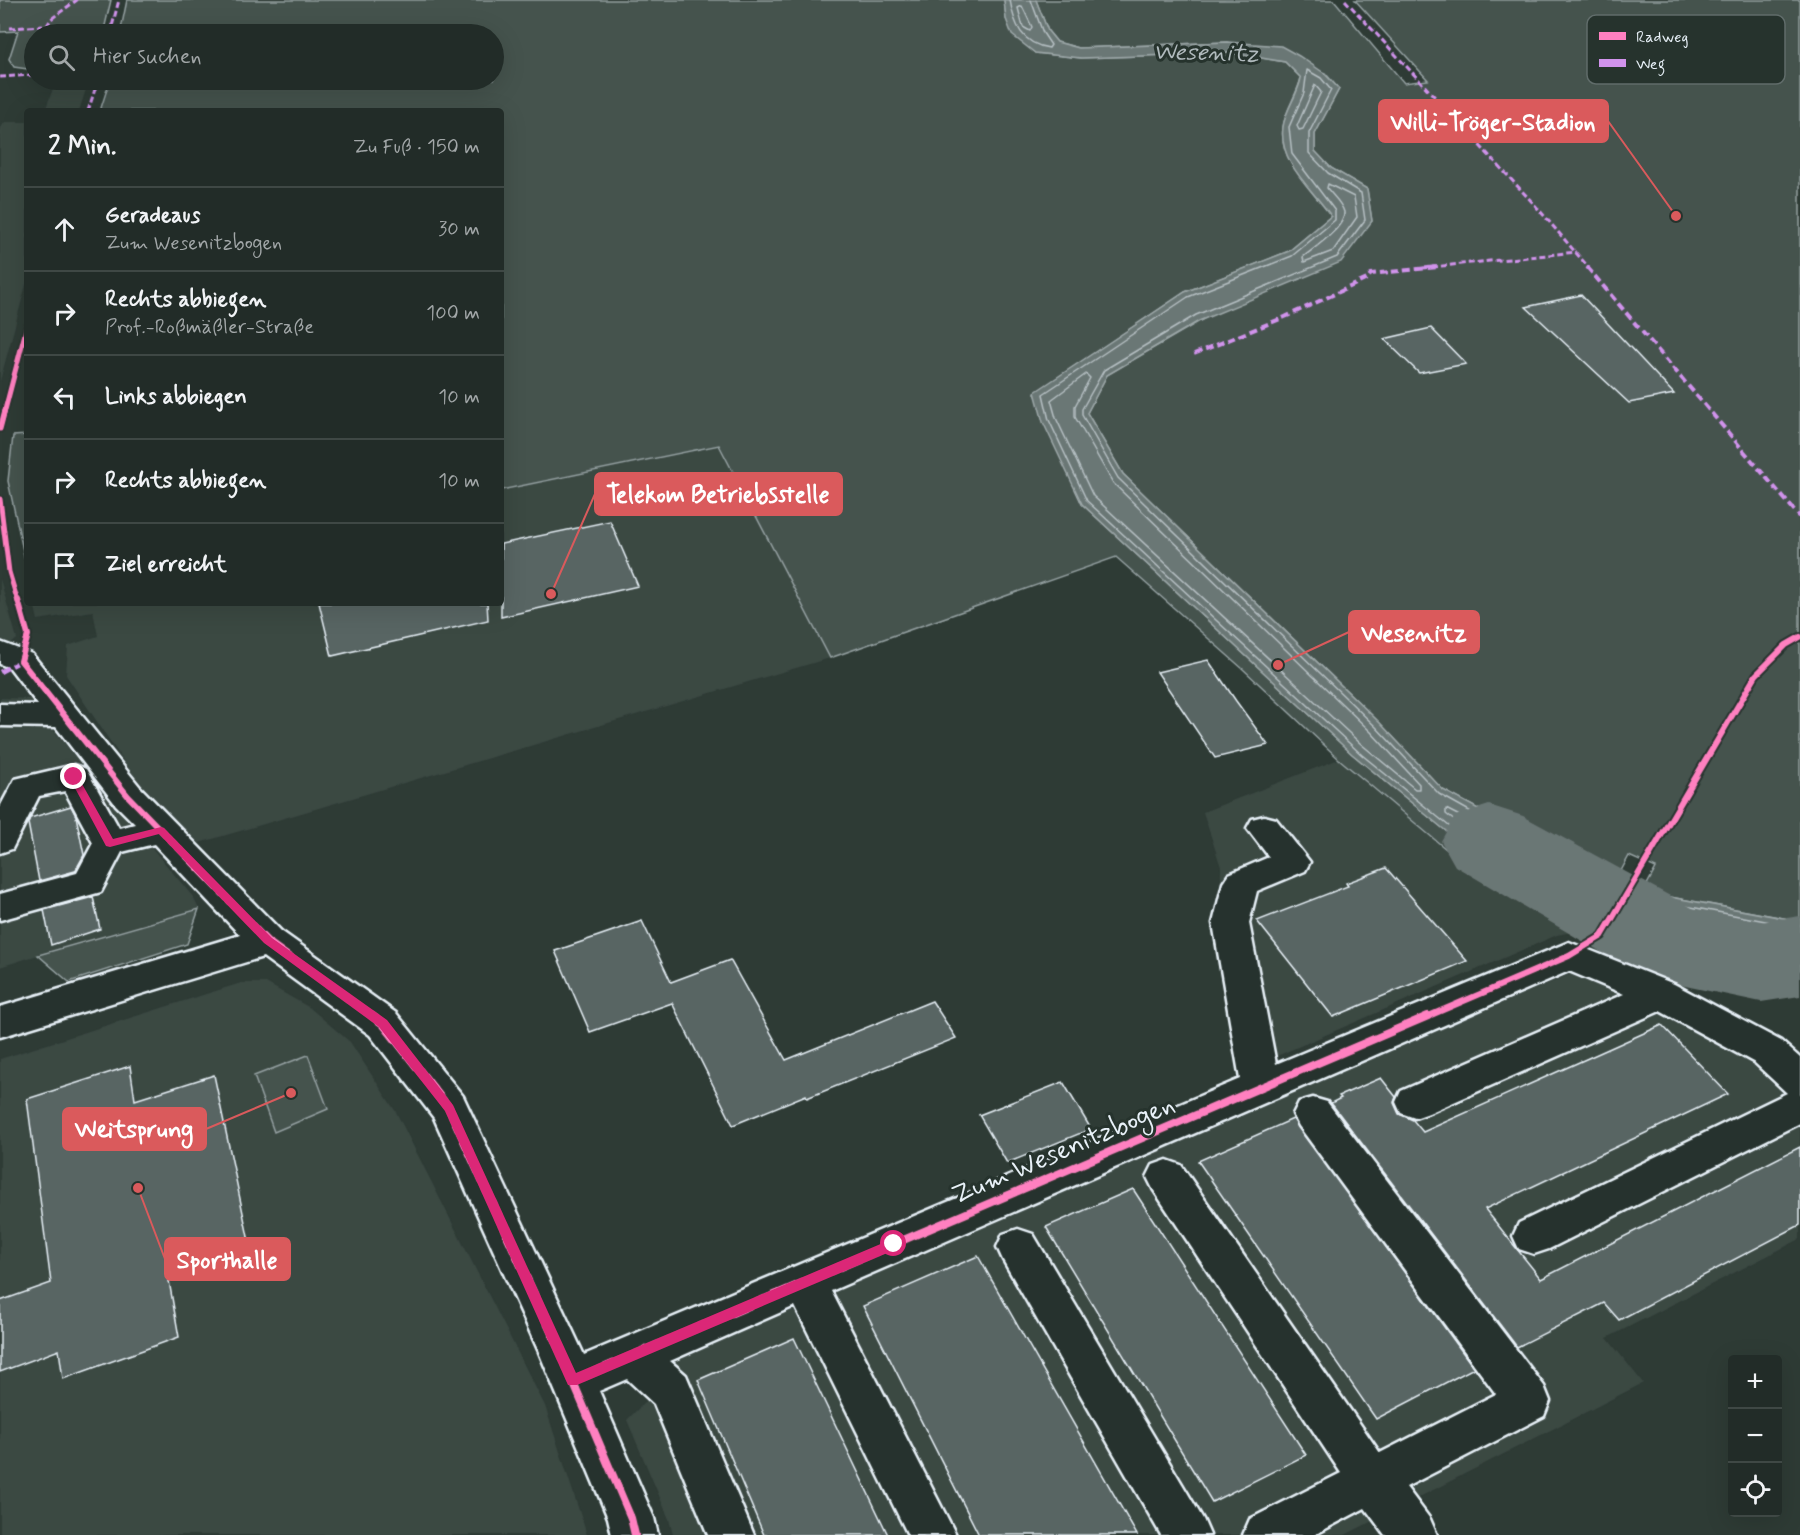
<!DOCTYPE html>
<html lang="de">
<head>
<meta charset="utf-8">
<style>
	body { margin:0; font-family:Mynerve,sans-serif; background:#2e3834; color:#f1f3f6 }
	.controls { position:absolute; right:18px; bottom:18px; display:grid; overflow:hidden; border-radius:6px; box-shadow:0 6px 24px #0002 }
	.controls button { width:54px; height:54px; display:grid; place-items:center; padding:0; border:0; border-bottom:2px solid #3f4845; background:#222c28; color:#f1f3f6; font:30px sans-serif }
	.stop { position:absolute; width:18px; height:18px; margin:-14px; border:4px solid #db2777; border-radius:50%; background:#fff }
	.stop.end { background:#db2777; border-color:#fff; box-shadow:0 2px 6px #0008 }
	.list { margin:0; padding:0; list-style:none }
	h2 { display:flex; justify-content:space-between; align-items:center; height:78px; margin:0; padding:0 24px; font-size:26px }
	h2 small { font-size:20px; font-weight:400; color:#a2a7a8 }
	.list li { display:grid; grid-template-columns:39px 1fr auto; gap:18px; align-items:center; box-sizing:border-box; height:84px; padding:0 24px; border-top:2px solid #3f4845 }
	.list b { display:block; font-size:22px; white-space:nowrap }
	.list p { margin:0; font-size:20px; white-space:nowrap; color:#a2a7a8 }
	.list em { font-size:20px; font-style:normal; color:#a2a7a8 }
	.icon { flex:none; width:33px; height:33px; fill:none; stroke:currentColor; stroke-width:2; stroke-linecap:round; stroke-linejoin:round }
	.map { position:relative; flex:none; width:1800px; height:1535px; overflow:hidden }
	.search { position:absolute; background:#222c28; box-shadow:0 6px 24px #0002; left:24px; top:24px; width:480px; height:66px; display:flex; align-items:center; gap:15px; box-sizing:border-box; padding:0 21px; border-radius:33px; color:#a2a7a8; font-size:22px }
	.panel { position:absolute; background:#222c28; box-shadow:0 6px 24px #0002; left:24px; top:108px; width:480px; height:498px; border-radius:6px }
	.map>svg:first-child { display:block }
	.built { fill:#3b4843 }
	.green { fill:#45524e; stroke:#96a2a3; stroke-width:1.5 }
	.water { fill:#6b7775; stroke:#9da8a9; stroke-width:1.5 }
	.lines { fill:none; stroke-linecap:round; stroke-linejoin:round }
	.shore { stroke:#b6c0c4; stroke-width:1.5 }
	.river { fill:#6b7775; fill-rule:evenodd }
	.building { fill:#596563; stroke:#e8f1f8; stroke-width:1.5 }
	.minor-casing { stroke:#e8f1f8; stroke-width:5 }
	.minor { fill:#26332d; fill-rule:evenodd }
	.quiet-far2 { stroke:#d193ec; stroke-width:3; stroke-dasharray:6 3; stroke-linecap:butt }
	.quiet-far1 { stroke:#d193ec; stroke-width:4; stroke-dasharray:8 4; stroke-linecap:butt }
	.quiet { stroke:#d193ec; stroke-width:4.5; stroke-dasharray:9 4.5; stroke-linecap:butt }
	.cycleway-far2-casing { stroke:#26332d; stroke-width:8 }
	.cycleway-far1-casing { stroke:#26332d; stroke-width:10 }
	.cycleway-casing { stroke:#26332d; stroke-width:11 }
	.cycleway-far2 { stroke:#ff80c0; stroke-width:5 }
	.cycleway-far1 { stroke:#ff80c0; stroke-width:6 }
	.cycleway { stroke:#ff80c0; stroke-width:8 }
	.route { fill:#db2777 }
	.labels { text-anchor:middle; stroke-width:6; stroke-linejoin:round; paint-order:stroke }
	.water-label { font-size:24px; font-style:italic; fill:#b0babd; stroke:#26332d }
	.near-street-label { font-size:27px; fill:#e8f1f8; stroke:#26332d }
	.key { fill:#26332d; stroke:#606c6a; stroke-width:1.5 }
	.key-label { font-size:16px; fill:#e8f1f8 }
	.leader { fill:none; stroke:#da5a5c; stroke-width:2 }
	.callout-dot { fill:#da5a5c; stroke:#26332d; stroke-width:2 }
	.callout { fill:#da5a5c; stroke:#da5a5c; stroke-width:2 }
	.callout-label { font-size:24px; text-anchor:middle; font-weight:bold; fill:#fff }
</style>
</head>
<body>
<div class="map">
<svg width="1800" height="1535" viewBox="0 0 1800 1535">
	<rect width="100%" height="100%" fill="#2e3b35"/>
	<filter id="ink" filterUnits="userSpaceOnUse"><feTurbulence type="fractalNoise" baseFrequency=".0167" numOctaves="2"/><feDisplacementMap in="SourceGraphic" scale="12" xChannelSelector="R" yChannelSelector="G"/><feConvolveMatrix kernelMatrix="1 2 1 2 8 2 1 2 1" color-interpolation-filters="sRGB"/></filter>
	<g filter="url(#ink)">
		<!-- built -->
		<g class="built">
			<path d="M56,80H89L79,111H45Z"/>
			<path d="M5,122H27V281L0,381V129Z"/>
			<path d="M719,445L830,658L199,843L144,792L66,675L68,646L98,636L93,611L38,620L34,603H501V490Z"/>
			<path d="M0,579L17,639L0,653Z"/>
			<path d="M0,698L36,699L50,726L193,897L199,909L187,944L69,982L38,955L0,967Z"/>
			<path d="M1339,759L1453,855L1587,929L1557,935L1249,1068L1220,923L1221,867L1203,812Z"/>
			<path d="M1604,960L1659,981L1800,1053V1239L1607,1338L1643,1383L1345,1535H673L669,1519L627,1420L677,1370L671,1353L694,1341Z"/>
			<path d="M241,983H266L310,1008L350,1042L396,1112L545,1406L587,1535H0V1059Z"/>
		</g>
		<!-- green -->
		<g class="green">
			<path d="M0,0H111L103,34H34V70L14,67L9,59L18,31L0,32Z"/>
			<path d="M127,0H1004L1006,19L1035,53L1081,58L1232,53L1285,62L1301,78C1297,95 1285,110 1283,127C1278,161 1312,190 1331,216L1289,251L1185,292L1035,393L1082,504L1352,754L1463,845L1594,919L1587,929L1453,855L1339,759L1243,669L1116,557L830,658L719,445L501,490V111H100L110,80H494V34H120Z"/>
			<path d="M1036,0H1334L1404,83L1428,80L1355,0H1800V919H1789L1643,892L1656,868L1629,856L1616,880L1528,836L1443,790L1380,723L1123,474L1087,413L1107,375L1372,221L1367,189L1331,168L1315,151V134L1339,89L1325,73L1227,42L1079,48L1057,42L1048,31Z"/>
			<path d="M27,435V569L8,481L13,436Z"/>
			<path d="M199,909L187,944L69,982L38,955Z"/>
			<path d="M308,1055L328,1109L274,1132L254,1076Z"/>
		</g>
		<!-- water -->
		<g class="water">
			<path d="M1004,0H1036L1048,31L1057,42L1079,48L1227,42L1281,46L1299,56L1324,73L1339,89L1315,134V151L1331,168L1367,189L1372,221L1341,262L1199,321L1107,375L1087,413L1123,474L1380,723L1443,790L1528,836L1616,880L1594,919L1463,845L1352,754L1082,504L1043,422L1035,392L1185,292L1289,251L1331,216C1313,189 1278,163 1283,127C1285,110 1298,95 1301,78L1285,62L1232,53L1081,58L1035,53L1012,35L1006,19Z"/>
			<path d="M1643,892L1789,919H1800V970L1760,974L1672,957L1619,934Z"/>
		</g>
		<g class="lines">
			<!-- shore -->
			<g class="shore">
				<path d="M1010,0C1014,25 1022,44 1049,48L1051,45L1043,33L1031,0"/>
				<path d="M1022,6L1032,27L1030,31L1023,27L1018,8Z"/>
				<path d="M1307,70L1321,78L1331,90L1309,133V153L1328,173L1361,193L1365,220L1337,257L1196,315L1104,370L1082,409V415L1118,478L1376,727L1439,794L1525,842L1605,882L1606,885L1591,909L1466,840L1362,755L1087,501L1049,420L1043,394L1188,297L1292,256L1335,220V211L1292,154L1289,127L1304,93Z"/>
				<path d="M1315,85L1321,92L1303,129L1299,130L1297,126Z"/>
				<path d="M1328,184L1354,197L1357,217L1333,251L1304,262L1303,257C1314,248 1346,227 1344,212C1342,203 1332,195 1327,188Z"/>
				<path d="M1086,374L1090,378L1075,406V417L1113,483L1371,732L1419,784V789H1415L1361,744L1093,496L1056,418L1051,400Z"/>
				<path d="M1446,809L1594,885L1596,888L1590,898L1586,899L1471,834L1446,814Z"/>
				<path d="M1657,917L1794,942L1796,945L1794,948L1760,952L1679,936L1654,924L1653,921Z"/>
				<path d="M1800,925H1787L1648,899L1629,930L1674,952L1760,968L1800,964"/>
				<path d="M1800,933H1786L1652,907L1640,926L1676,944L1760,961L1800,957"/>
			</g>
			<!-- river -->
			<path class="river" d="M1489,805L1523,816L1694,909L1761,922L1800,916V996L1761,1002L1671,983L1635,972L1455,866L1441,841L1455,816Z"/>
		</g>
		<!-- building -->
		<g class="building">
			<path d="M1581,295L1674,394L1629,403L1526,307Z"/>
			<path d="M1431,328L1466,364L1419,373L1384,339Z"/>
			<path d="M610,521L638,586L501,617V544Z"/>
			<path d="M319,603H487L488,620L332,656Z"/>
			<path d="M1208,660L1236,701L1268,745L1215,758L1157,672Z"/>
			<path d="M71,806L76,816L84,855L75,871L39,881L28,823L30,818Z"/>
			<path d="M1386,868L1467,961L1333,1017L1257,921L1348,886L1346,883Z"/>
			<path d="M93,897L100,929L51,945L44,910Z"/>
			<path d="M642,921L671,982L730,960L786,1060L932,1001L956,1038L807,1098L806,1095L733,1125L672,1003L590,1032L555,951Z"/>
			<path d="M1662,1025L1728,1094L1485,1209L1541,1279L1800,1147V1225L1619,1320L1604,1303L1517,1347L1331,1103L1341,1098L1339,1096L1381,1078L1396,1097L1394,1103L1399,1114L1413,1120L1423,1132Z"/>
			<path d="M130,1066L135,1100L214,1075L251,1251L169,1281L179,1337L63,1379L59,1350L0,1372V1301L51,1283L27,1099Z"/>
			<path d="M1063,1082L1091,1129L1007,1163L979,1115Z"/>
			<path d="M1293,1119L1474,1368L1376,1419L1198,1161Z"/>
			<path d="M1133,1189L1306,1455L1212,1502L1046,1227Z"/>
			<path d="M978,1256L1137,1535H979L863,1306Z"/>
			<path d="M794,1338L888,1535H764L698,1380Z"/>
		</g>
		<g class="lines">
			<defs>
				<g id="minor">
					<path d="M0,642L32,654L140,787L281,931L396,1013L463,1096L584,1355L1240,1079L1213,923L1223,883L1229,874L1269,857L1247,828L1252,819L1264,816L1276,819L1310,862L1305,871L1257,891L1249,923L1276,1064L1569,942L1674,984L1781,1041L1800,1058V1123L1549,1249L1534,1254L1519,1249L1513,1236L1519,1223L1787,1093L1755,1063L1660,1011L1429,1113L1415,1118L1401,1113L1396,1102L1401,1091L1624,994L1569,971L831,1291L956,1535H908L795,1306L670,1361L686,1375L754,1535H708L654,1404L627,1379L599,1391L654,1518L658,1535H612L608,1518L539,1352L434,1118L370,1035L263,957L0,1037V1007L240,935L154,844L122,852L101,892L0,920V894L77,873L93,843L65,791L39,796L12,849L0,853V807L15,779L74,765L86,769L119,828L135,824L116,805L56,727L0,726V704L38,705L10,668L0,664Z"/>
					<path d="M1313,1098L1327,1102L1544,1386L1550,1401L1544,1416L1406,1487L1430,1519L1437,1535H1385L1365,1508L1314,1535H1243L1250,1519L1341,1473L1153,1189L1147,1177L1153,1165L1167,1160L1181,1165L1380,1453L1496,1394L1299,1126L1293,1114L1299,1102Z"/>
					<path d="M1018,1229L1033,1234L1203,1519L1210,1535H1161L1003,1260L997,1247L1003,1234Z"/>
				</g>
			</defs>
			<!-- minor casing -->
			<use href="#minor" class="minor-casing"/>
			<!-- minor -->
			<use href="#minor" class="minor"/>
			<!-- quiet-far2 -->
			<g class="quiet-far2">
				<path d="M1345,0L1534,204L1589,268"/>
				<path d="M10,28L44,26"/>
				<path d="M42,34L51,19L77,0"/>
				<path d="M110,34L119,0"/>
				<path d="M0,77L34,75"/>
				<path d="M88,111L98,80"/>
				<path d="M1423,268L1576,252"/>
			</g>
			<!-- quiet-far1 -->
			<g class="quiet-far1">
				<path d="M1587,267L1800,517"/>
				<path d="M1194,354L1285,317L1367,279L1371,274L1437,267"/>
			</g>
			<!-- quiet -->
			<path class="quiet" d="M0,672L21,661L22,658"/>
			<defs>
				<g id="cycleway-far2">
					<path d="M0,429L27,326"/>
					<path d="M0,499L9,572L18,602"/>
				</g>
				<g id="cycleway-far1">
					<path d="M18,600L28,635L21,661L128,796L268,941L374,1018"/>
					<path d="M1424,1018L1569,956L1602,936L1756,675L1786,645L1800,637"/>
				</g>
				<g id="cycleway">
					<path d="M372,1016L383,1024L449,1108L560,1351L631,1518L635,1535"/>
					<path d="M573,1381L1428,1016"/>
				</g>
			</defs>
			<!-- cycleway-far2 casing -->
			<use href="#cycleway-far2" class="cycleway-far2-casing"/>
			<!-- cycleway-far1 casing -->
			<use href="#cycleway-far1" class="cycleway-far1-casing"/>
			<!-- cycleway casing -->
			<use href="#cycleway" class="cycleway-casing"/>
			<!-- cycleway-far2 -->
			<use href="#cycleway-far2" class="cycleway-far2"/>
			<!-- cycleway-far1 -->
			<use href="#cycleway-far1" class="cycleway-far1"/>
			<!-- cycleway -->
			<use href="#cycleway" class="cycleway"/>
		</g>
	</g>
	<!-- route -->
	<path class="route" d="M74,774L77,775L113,839L161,827L164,828L272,938L387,1020L453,1105L576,1373L890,1240H899V1248L577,1385H568L445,1111L379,1027L264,943L159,834L110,847L106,846L69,777Z"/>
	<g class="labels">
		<!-- water labels -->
		<g class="water-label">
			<text transform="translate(1206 52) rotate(1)" y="8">Wesenitz</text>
		</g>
		<!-- near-street labels -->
		<g class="near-street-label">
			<text transform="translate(1063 1149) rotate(-23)" y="9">Zum Wesenitzbogen</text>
		</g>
	</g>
	<!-- legend -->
	<rect x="1587" y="15" width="198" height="69" rx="9" class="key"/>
	<rect x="1599" y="32" width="27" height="8" fill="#ff80c0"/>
	<rect x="1599" y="59" width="27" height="8" fill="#d193ec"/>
	<g class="key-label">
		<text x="1636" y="42">Radweg</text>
		<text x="1636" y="69">Weg</text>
	</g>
	<!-- callouts -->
	<path class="leader" d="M1676 216L1608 121M551 594L595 494M1278 665L1349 632M291 1093L206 1129M138 1188L165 1259"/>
	<g class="callout-dot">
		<circle cx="1676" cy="216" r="6"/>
		<circle cx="551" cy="594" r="6"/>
		<circle cx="1278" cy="665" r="6"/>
		<circle cx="291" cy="1093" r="6"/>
		<circle cx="138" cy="1188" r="6"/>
	</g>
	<g class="callout">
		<rect x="1379" y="100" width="229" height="42" rx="6"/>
		<rect x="595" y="473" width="247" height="42" rx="6"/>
		<rect x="1349" y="611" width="130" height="42" rx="6"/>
		<rect x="63" y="1108" width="143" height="42" rx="6"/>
		<rect x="165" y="1238" width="125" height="42" rx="6"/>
	</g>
	<g class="callout-label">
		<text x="1493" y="130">Willi-Tröger-Stadion</text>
		<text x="718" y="502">Telekom Betriebsstelle</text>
		<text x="1414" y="641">Wesenitz</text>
		<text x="134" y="1137">Weitsprung</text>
		<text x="227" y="1268">Sporthalle</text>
	</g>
</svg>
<div class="controls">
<button>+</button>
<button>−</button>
<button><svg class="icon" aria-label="locate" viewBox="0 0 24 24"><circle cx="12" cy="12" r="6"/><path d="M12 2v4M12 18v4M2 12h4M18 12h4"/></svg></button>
</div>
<div class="stop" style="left:894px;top:1244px"></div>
<div class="stop end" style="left:74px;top:777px"></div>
<div class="search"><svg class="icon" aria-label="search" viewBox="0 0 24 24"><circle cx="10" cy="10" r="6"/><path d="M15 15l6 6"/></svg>Hier suchen</div>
<section class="panel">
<h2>2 Min.<small>Zu Fuß · 150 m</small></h2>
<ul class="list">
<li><svg class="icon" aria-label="ahead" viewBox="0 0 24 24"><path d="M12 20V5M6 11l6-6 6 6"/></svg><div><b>Geradeaus</b><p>Zum Wesenitzbogen</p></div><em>30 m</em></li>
<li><svg class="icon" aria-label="right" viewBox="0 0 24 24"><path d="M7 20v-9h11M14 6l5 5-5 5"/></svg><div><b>Rechts abbiegen</b><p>Prof.-Roßmäßler-Straße</p></div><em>100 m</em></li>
<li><svg class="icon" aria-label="left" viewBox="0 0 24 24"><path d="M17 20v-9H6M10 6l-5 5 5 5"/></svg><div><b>Links abbiegen</b></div><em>10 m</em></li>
<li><svg class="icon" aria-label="right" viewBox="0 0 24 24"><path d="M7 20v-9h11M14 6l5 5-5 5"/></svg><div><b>Rechts abbiegen</b></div><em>10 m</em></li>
<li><svg class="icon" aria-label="arrive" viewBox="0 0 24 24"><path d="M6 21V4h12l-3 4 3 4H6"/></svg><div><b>Ziel erreicht</b></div></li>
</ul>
</section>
</div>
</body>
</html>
